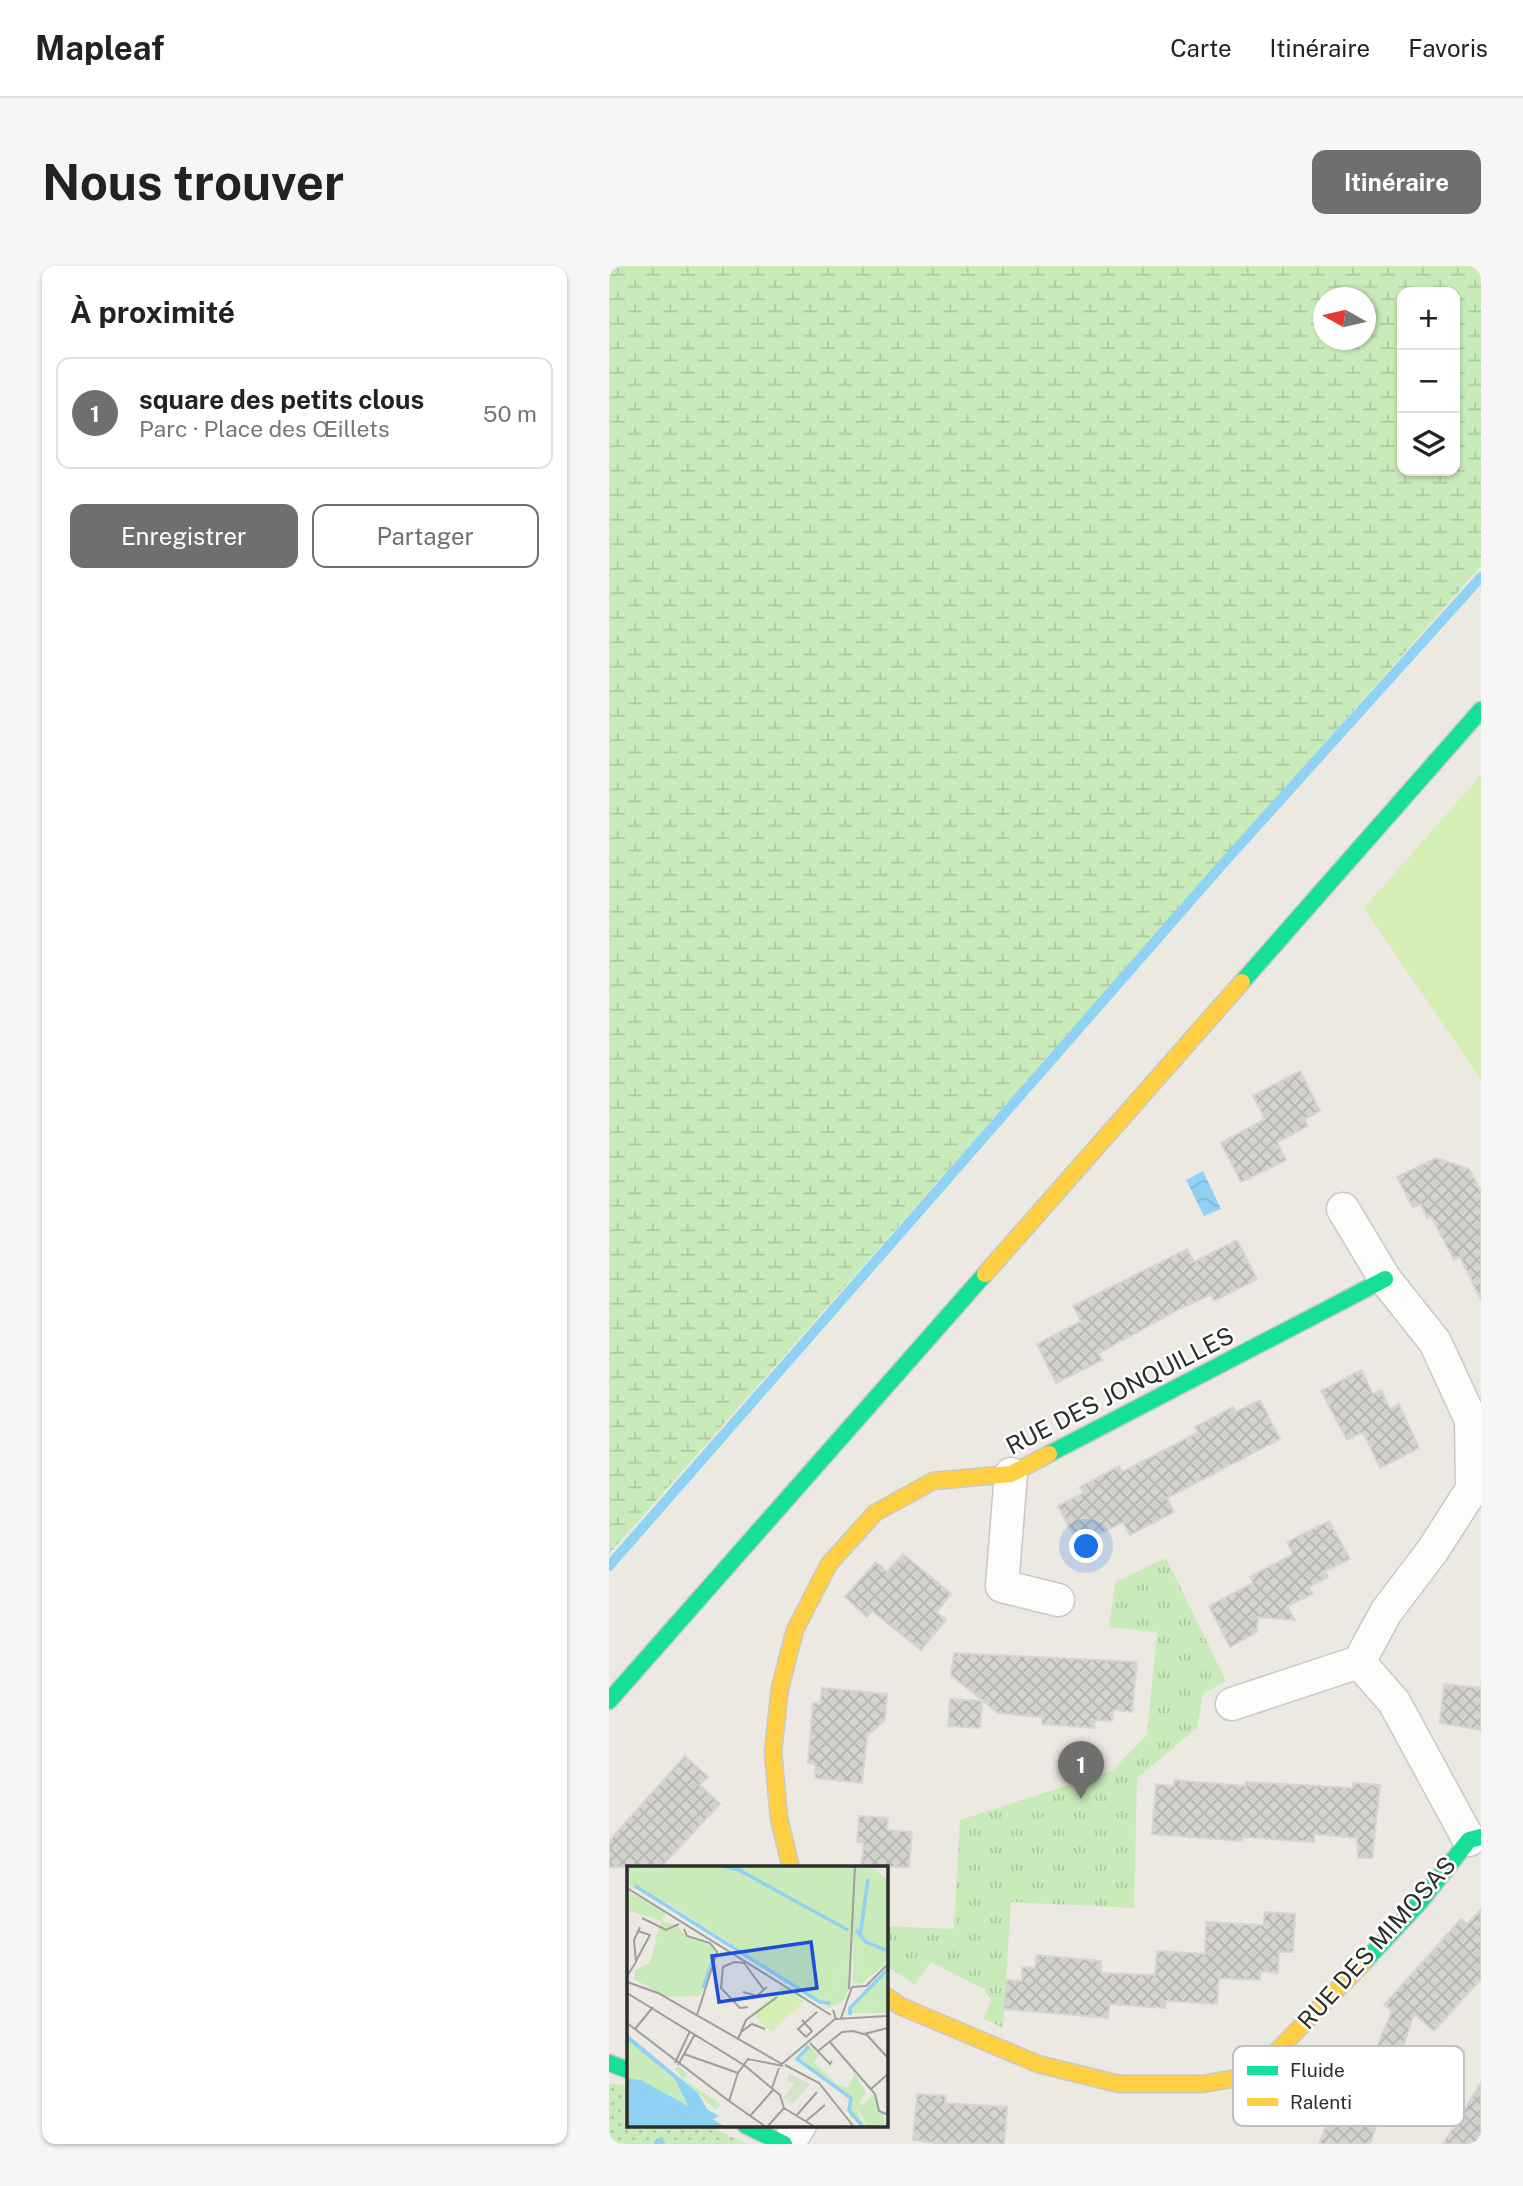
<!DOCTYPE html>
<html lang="fr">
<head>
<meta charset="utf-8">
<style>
	body { margin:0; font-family:"Public Sans",sans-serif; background:#f6f6f6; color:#222 }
	.controls { position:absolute; right:21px; top:21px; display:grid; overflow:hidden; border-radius:14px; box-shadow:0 2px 5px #0004 }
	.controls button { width:63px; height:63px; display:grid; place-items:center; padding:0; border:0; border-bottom:2px solid #e0e0e0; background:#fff; color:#222; font:35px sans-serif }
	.compass { position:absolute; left:704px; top:21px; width:63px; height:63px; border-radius:50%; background:#fff; box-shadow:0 2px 5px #0004; rotate:278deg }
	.you { position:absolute; left:478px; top:1281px; width:24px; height:24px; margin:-18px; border:5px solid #fff; border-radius:50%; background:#1a73e8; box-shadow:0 0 0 10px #1a73e833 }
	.badge { display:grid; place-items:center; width:46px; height:46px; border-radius:50%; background:#706f6d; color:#fff; font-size:23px; font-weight:700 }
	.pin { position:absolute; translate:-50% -58px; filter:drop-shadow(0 2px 4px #0008) }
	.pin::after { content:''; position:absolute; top:37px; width:24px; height:21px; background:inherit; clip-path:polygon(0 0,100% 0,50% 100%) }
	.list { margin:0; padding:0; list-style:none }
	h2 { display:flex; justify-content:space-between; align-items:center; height:91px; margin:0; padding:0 28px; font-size:30px }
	h2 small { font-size:23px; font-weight:400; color:#767676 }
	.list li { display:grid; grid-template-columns:46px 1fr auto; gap:21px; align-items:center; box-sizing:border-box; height:112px; margin:0 14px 14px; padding:0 14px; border:2px solid #e0e0e0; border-radius:14px }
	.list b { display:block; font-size:26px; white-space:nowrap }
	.list p { margin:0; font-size:23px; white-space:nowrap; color:#767676 }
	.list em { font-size:23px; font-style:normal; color:#767676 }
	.actions { display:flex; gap:14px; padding:21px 28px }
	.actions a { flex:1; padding:16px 0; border:2px solid #706f6d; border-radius:14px; text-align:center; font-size:24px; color:#706f6d }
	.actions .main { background:#706f6d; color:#fff }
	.icon { flex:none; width:38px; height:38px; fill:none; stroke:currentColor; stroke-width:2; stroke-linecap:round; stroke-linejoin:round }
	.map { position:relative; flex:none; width:872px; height:1878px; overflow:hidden; border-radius:14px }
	header { display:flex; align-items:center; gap:42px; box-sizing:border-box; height:98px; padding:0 35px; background:#fff; border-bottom:2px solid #e0e0e0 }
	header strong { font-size:33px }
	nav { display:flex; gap:38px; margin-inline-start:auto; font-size:24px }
	.intro { display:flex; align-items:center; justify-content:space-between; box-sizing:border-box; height:168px; padding:0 42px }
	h1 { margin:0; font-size:49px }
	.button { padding:18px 32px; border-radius:14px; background:#706f6d; color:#fff; font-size:24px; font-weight:700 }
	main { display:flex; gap:42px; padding:0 42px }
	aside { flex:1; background:#fff; border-radius:14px; box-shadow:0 2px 5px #0004 }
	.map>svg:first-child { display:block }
	.grass { fill:url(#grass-dots) }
	.wetland { fill:url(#wetland-marsh); fill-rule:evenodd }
	.park { fill:url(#park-tufts) }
	.pitch { fill:#d4eeb6 }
	.water { fill:url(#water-waves) }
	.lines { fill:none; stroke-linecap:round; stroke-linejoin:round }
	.stream { stroke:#90d2f4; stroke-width:10 }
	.building { fill:url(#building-cross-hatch); stroke:#d7d5cf; stroke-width:2 }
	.street-casing { stroke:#c9c8c8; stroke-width:35 }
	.fast-casing { stroke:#c9c8c8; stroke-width:19 }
	.slow-casing { stroke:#c9c8c8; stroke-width:19 }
	.street { stroke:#fcfcfb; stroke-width:32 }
	.fast { stroke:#16e098; stroke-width:16 }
	.slow { stroke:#ffcf43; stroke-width:16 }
	.labels { text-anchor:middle; stroke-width:5; stroke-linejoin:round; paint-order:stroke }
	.street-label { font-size:24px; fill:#2d2d2d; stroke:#fff }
	.inset-river { fill:none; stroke:#90d2f4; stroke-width:3.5 }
	.inset-road { fill:none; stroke:#a09e9a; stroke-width:2 }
	.view { fill:#1d4ed8; fill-opacity:0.15; stroke:#1d4ed8; stroke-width:3.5 }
	.inset-edge { fill:none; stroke:#2d2d2d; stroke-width:3.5 }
	.key { fill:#fff; stroke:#c0c0c0; stroke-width:2 }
	.key-label { font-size:19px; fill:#2d2d2d }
</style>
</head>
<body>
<header>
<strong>Mapleaf</strong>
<nav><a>Carte</a><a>Itinéraire</a><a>Favoris</a></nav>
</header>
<div class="intro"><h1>Nous trouver</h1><a class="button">Itinéraire</a></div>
<main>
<aside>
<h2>À proximité<small></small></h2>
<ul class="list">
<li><span class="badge">1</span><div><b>square des petits clous</b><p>Parc · Place des Œillets</p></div><em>50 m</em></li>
</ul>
<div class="actions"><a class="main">Enregistrer</a><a>Partager</a></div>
</aside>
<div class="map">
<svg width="872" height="1878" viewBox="0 0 872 1878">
	<defs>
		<pattern id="grass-dots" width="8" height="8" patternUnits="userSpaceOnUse" patternTransform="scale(1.75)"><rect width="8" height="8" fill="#c9eab9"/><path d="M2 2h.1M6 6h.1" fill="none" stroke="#adc99f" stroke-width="1.8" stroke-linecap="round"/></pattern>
		<pattern id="wetland-marsh" width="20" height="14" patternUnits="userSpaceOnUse" patternTransform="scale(1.75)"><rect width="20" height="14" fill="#c9eab9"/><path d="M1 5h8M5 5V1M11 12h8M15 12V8" fill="none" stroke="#adc99f"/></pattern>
		<pattern id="park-tufts" width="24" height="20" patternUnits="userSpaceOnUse" patternTransform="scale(1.75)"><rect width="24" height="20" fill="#c9eab9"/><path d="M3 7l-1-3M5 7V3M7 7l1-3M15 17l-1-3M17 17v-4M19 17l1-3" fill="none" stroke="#adc99f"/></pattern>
		<pattern id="water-waves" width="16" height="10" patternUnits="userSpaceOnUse" patternTransform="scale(1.75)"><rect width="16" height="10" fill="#90d2f4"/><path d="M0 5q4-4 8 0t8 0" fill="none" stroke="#7cb5d2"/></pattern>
		<pattern id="building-cross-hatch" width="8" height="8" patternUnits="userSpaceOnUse" patternTransform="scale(1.75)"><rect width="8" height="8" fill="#d4d2ce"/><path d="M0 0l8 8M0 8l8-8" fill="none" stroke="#b6b5b1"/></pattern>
	</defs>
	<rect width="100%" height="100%" fill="#ece9e3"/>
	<!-- grass -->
	<path class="grass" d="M0,1817L19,1820V1859H98L138,1878H0Z"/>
	<!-- wetland -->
	<path class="wetland" d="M0,0H872V300L0,1288ZM793,26H846V205H793ZM715,32H757V74H715Z"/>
	<!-- park -->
	<path class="park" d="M557,1292L617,1415L594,1428L588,1462L528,1512L525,1642L402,1636L394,1762L375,1753L382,1734L375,1723L322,1696L306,1719L277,1699V1660L345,1663L351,1554L503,1505L538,1469L548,1366L500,1361L506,1316Z"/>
	<!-- pitch -->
	<path class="pitch" d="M872,509V814L755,642Z"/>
	<!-- water -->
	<path class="water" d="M594,905L612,943L595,950L577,914Z"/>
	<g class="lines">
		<!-- stream -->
		<g class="stream">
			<path d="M0,1300L612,600L872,311"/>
			<path d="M50,1877L51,1878"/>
		</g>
	</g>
	<!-- building -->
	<g class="building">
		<path d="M691,805L711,845L695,853L699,860L668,876L677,894L632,916L612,877L656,853L644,830Z"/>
		<path d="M827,892L860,903L872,926V1034L851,991L845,994L822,950L818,952L812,938L804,942L788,911Z"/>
		<path d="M628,974L648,1013L605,1035L602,1029L572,1042L489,1088L493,1094L447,1117L428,1078L472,1055L464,1040L578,983L585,996Z"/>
		<path d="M752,1104L764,1128L772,1124L781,1143L790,1138L810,1182L771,1202L754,1166L738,1174L712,1125Z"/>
		<path d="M651,1134L671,1173L558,1232L565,1246L521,1269L514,1256L470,1279L449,1240L474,1227L471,1221L510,1200L513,1206L548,1188L589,1166L586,1161L624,1141L627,1146Z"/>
		<path d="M720,1255L741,1293L716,1305L719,1311L700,1321L704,1328L678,1340L686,1354L649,1351L648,1366L621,1381L600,1340L644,1317L641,1311L684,1288L678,1276Z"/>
		<path d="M294,1288L342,1328L327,1346L337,1354L312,1384L263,1345L258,1351L236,1331L267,1296L278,1306Z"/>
		<path d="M345,1387L528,1396L523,1446L504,1444L503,1455L486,1454L485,1462L433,1458V1451L389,1447L342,1409Z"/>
		<path d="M835,1418L872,1422V1464L831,1457Z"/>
		<path d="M213,1422L278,1428L276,1454L258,1470L253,1517L206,1512L207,1498L199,1497L204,1437H211Z"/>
		<path d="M341,1433L373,1435L371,1462L339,1460Z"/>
		<path d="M76,1490L99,1511L91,1519L111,1538L52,1601H0V1575Z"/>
		<path d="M565,1514L637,1520V1516L744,1522V1517L771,1519L763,1592H749L748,1572L705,1568V1576L633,1571V1575L543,1568L547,1518L565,1520Z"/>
		<path d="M250,1550L279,1552L278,1564L303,1566L300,1601H252L255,1576H248Z"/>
		<path d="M872,1643V1713L825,1765L805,1748L790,1793L799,1814L790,1840L776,1835L761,1878H710L719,1854L711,1851L728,1802L736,1804L741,1788L762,1795L783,1745L775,1739L852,1653L858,1658Z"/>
		<path d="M656,1646L686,1648L684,1686H670L669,1707L652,1705L651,1714L610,1712L608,1738L557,1735L556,1742L500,1738L499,1752L395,1743L398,1714L413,1715V1701L426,1702L428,1689L492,1695V1707L546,1709L548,1685L596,1688L597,1656L654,1659Z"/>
		<path d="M872,1817V1878H834L847,1857Z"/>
		<path d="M308,1828L337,1830L336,1837L398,1841L395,1878H333L304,1874Z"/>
	</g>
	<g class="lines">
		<defs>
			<g id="street">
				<path d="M734,943L776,1013L826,1076L862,1154L863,1223L824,1284L777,1346L750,1396"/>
				<path d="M402,1208L393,1320L449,1334"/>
				<path d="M750,1396L785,1436L860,1574"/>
				<path d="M623,1438L750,1396"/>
				<path d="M179,1878L191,1859"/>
			</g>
			<g id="fast">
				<path d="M633,716L872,444"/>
				<path d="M440,1188L776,1013"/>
				<path d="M0,1435L376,1008"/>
				<path d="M756,1695L811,1636L860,1574L872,1571"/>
				<path d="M0,1797L19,1804"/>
				<path d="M136,1859L175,1878"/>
			</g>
			<g id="slow">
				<path d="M376,1008L633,716"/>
				<path d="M182,1602L170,1552L164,1485L171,1422L186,1364L220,1298L266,1247L324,1215L402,1208L440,1188"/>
				<path d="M276,1729L291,1740L429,1798L510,1818H594L632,1811L667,1786L756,1695"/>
			</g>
		</defs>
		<!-- street casing -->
		<use href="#street" class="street-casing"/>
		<!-- fast casing -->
		<use href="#fast" class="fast-casing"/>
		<!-- slow casing -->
		<use href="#slow" class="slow-casing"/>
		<!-- street -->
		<use href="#street" class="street"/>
		<!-- fast -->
		<use href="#fast" class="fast"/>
		<!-- slow -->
		<use href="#slow" class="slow"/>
	</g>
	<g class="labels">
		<!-- street labels -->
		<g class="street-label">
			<text transform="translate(511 1125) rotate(-27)" y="8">RUE DES JONQUILLES</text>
			<text transform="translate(768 1677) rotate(-48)" y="8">RUE DES MIMOSAS</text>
		</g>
	</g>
	<!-- overview -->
	<g transform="translate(18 1600)">
		<rect width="261" height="261" fill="#ece9e3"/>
		<path d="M213,0H226L241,13L230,117H226V57L221,125L216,136L201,142L198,138L217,97ZM34,55L49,59L59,70L80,76L88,84L73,130L40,131L7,113L8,104L23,97ZM183,181L192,189L186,196L208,217L220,222L228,207L239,227L232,236L235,239L247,228L261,261H241L224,230L173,193ZM51,200L60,207L57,213L93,238L89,244L58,215L48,203Z" fill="#c9eab9"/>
		<path d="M33,68L54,72L76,85L67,101L73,107L68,119L50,116L44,123L14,113L15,108L63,106V99L52,91L30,97L27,83ZM261,132V147H221L229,134L235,138ZM207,219L228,235L233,253L241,261L223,251L222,234Z" fill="#c9eab9"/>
		<path d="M0,0H213L219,92L198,138L44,39L0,19ZM226,0H243L261,14V95L234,118L230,117L241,13ZM0,25L40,45L34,55L0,44ZM261,101V132L235,138L229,134Z" fill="#c9eab9"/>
		<path d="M162,208L183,218L166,238L156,232L167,218L160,214Z" fill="#d6e2c9"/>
		<path d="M0,174L48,213L61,241L14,214L0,212Z" fill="#c9eab9"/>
		<path d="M156,120L178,135L144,166L125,148Z" fill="#d4eeb6"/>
		<path d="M0,168L71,227L80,243L92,250L86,253L98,261H0V212L14,214L61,240L48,213L0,174Z" fill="#90d2f4"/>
		<path class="inset-river" d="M96,0L112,4L221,64M8,20L193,136L203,137M229,64L239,76L261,85M233,71L241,13M76,122L86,93M223,149V142L261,103M182,180L170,193L224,232L222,244L236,261M44,261L57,255H84"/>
		<path class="inset-road" d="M0,22L204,149M15,52L39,64L52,58M57,63L60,70L83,77L90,86L70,149M9,95L23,69L11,65M0,110L9,96L7,74L13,61M0,116L31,127L155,198M225,121L239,120L261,98M222,123L228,0M116,126L130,130L140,121M0,127L117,199L153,229L157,242M121,141L113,142L94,122L96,101L107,96L117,97L137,124M206,144L209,153L261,150M214,152L225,121M175,154L185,165L179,171M0,157L102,235L111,207L121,193L156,200M8,163L26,141M114,166L125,158L138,163M237,168L261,162M179,171L171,163L190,146M111,173L119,154L150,131M202,175L248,228L252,245L261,249M183,177L203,198L205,195M191,185L215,166L226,165L240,169L261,192M57,188L111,207M48,197L63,165M155,198L208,153M51,199L68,168M158,199L192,217L227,261M145,222L152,202M244,223L261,208M102,235L139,261M157,242L188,261M170,249L190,226M123,250L146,224M179,255L198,239M140,261L157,242"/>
		<path class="view" d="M184,76L190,122L92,136L85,90Z"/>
		<rect width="261" height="261" class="inset-edge"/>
	</g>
	<!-- legend -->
	<rect x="624" y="1780" width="231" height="80" rx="10" class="key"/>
	<rect x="638" y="1800" width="31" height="9" fill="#16e098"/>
	<rect x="638" y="1832" width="31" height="8" fill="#ffcf43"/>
	<g class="key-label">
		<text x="681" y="1811">Fluide</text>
		<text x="681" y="1843">Ralenti</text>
	</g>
</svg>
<div class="controls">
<button>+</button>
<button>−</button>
<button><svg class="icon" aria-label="layers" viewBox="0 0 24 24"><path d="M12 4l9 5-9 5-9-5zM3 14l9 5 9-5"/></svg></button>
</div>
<svg class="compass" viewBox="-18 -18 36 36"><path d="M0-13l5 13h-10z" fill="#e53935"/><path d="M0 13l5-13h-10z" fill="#767676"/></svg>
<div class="you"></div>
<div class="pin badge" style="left:472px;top:1533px">1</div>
</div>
</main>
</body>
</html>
